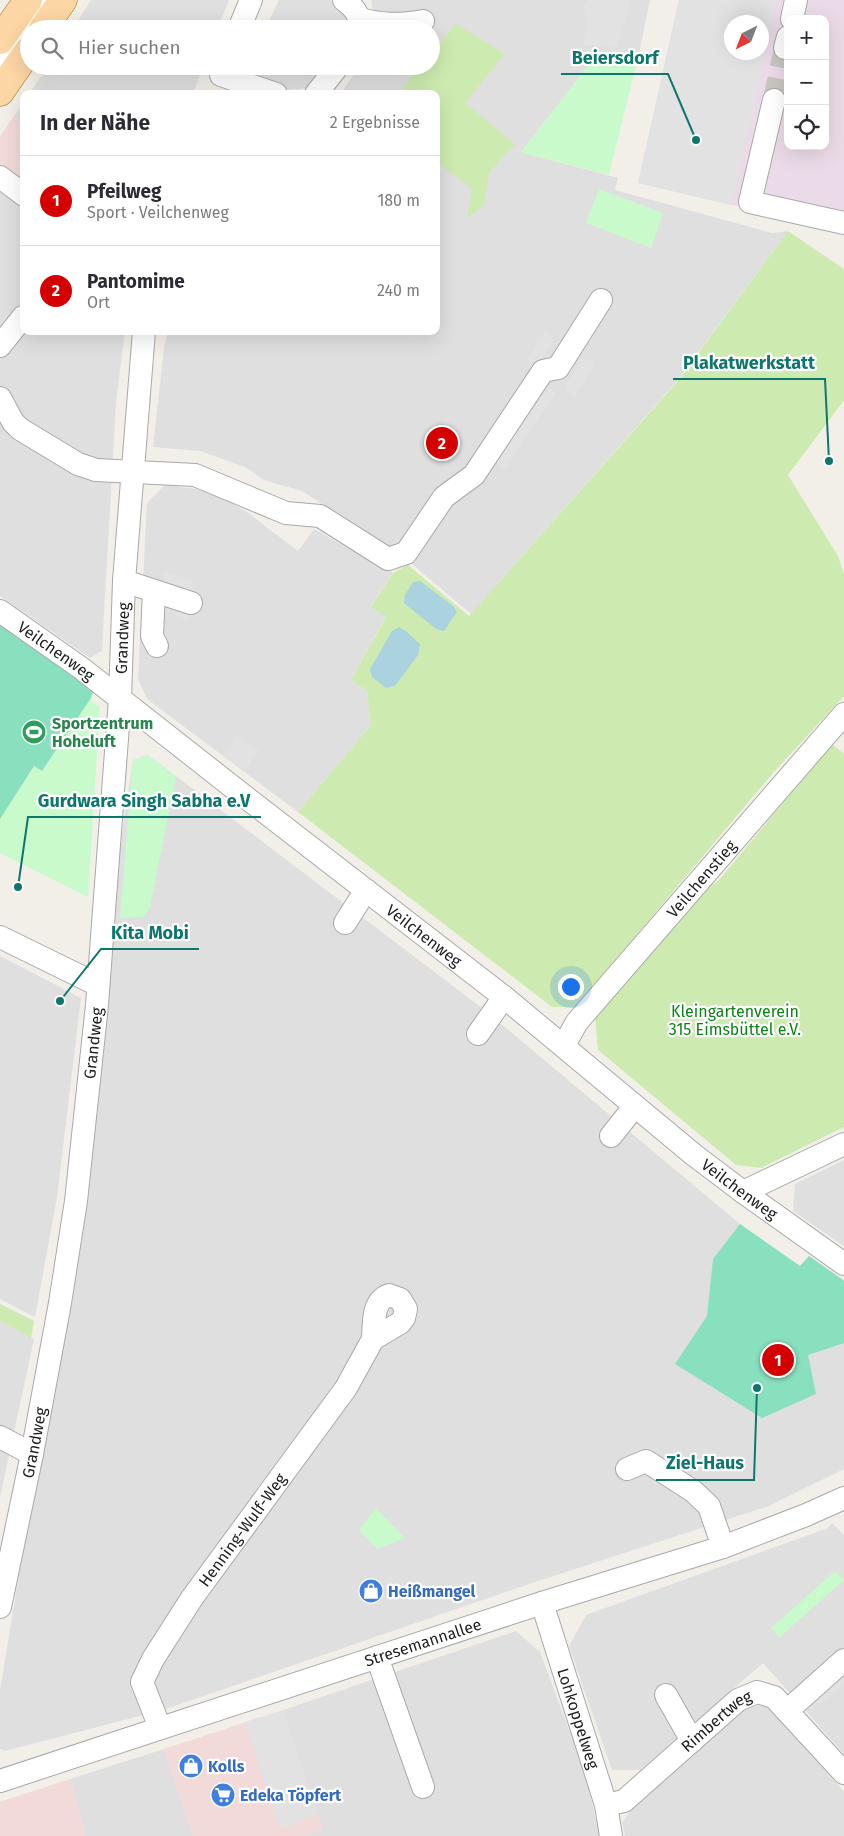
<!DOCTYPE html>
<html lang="de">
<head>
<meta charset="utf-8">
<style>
	body { margin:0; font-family:"Fira Sans",sans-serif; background:#f7f7f7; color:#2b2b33 }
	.controls { position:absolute; right:15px; top:15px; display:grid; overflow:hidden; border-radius:10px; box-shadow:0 5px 20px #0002 }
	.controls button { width:45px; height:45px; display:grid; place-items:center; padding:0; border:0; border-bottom:1px solid #e1e1e2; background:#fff; color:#2b2b33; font:25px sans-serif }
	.compass { position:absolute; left:724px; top:15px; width:45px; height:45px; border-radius:50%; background:#fff; box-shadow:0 5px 20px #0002; rotate:222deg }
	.you { position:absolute; left:570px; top:986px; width:18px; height:18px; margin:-12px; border:4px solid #fff; border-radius:50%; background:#1a73e8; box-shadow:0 0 0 8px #1a73e833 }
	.badge { display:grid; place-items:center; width:32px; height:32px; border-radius:50%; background:#d40000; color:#fff; font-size:16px; font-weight:700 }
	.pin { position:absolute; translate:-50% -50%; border:2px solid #fff; box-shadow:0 1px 5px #0006 }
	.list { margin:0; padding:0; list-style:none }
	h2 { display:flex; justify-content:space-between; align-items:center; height:65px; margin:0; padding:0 20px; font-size:21px }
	h2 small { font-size:16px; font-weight:400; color:#7c7c81 }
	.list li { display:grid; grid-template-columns:32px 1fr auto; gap:15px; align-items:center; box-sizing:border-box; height:90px; padding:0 20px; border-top:1px solid #e1e1e2 }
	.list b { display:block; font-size:19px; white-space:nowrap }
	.list p { margin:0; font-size:16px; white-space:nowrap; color:#7c7c81 }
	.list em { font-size:16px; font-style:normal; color:#7c7c81 }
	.icon { flex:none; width:28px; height:28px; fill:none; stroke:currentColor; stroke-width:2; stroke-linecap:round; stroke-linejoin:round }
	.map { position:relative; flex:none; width:844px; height:1836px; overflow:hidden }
	.search { position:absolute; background:#fff; box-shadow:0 5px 20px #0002; left:20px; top:20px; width:420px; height:55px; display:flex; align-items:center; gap:12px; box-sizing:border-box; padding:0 18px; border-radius:28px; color:#7c7c81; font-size:19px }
	.panel { position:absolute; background:#fff; box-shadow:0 5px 20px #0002; left:20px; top:90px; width:420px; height:245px; border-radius:10px }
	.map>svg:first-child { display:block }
	.residential { fill:#e0dfdf }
	.commercial { fill:#f2dad9 }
	.industrial { fill:#ebdbe8; fill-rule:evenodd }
	.grass { fill:#cdebb0 }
	.park { fill:#c8facc }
	.pitch { fill:#88e0be }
	.parking { fill:#e2e2e2; fill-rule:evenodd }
	.water { fill:#aad3df }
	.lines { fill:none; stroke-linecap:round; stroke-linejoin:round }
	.minor-tunnel { stroke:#c8c6c1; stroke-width:22; stroke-dasharray:22 11; stroke-linecap:butt }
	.minor-casing { stroke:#a9a9a9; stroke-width:24 }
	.major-casing { stroke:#a06b00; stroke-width:29 }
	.minor { stroke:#fff; stroke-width:22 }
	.major { stroke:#fcd6a4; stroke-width:28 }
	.labels { text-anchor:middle; stroke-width:4.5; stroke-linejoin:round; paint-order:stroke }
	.street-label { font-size:16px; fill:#222; stroke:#fff }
	.leisure-label { font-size:16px; font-weight:bold; fill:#27864d; stroke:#fff; text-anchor:start }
	.park-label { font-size:16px; fill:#0c8416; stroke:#fff }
	.shop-label { font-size:16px; font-weight:bold; fill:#366cbe; stroke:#fff; text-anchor:start }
	.leader { fill:none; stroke:#0f766e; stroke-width:2 }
	.callout-dot { fill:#0f766e; stroke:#fff; stroke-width:2 }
	.callout-label { font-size:18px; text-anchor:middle; font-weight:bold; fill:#0f766e; stroke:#fff; stroke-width:4.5; stroke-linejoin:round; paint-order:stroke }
</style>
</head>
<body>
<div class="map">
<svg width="844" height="1836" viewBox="0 0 844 1836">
	<rect width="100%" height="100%" fill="#f2efe9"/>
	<!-- residential -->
	<g class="residential">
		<path d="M91,0H229L217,29H73Z"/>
		<path d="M279,0H330L349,17L350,29H265Z"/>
		<path d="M371,0H650L639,53L599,52L521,152L618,178L615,190L772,233L788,231L677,381L471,614L405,558L302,491L264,480L245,467L200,451L153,447L164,347L168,331H436V94H340L360,66H431V29H376Z"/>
		<path d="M48,66H203L193,94H29Z"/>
		<path d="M246,66H315L313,69L321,76L314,83L305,88L289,90L252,76L244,69Z"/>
		<path d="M24,102V124L14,116Z"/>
		<path d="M0,172L24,190V331H125L116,402L102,651L90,658L0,596Z"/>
		<path d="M165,485L196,489L225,499L248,513L298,551L314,529L393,573L371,606L386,616L351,680L367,691L371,725L298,812L147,699L138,679L147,503Z"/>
		<path d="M148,755L482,1008L740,1224L800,1266L809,1256L844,1280V1469L769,1506L532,1583L163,1710L5,1751L0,1749V1691L80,1198L102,966L133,760Z"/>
		<path d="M0,956L81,998L57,1197L35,1317L0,1299Z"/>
		<path d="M844,1160V1246L793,1211L795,1184Z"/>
		<path d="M0,1321L34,1339L0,1497Z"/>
		<path d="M832,1523L844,1535V1754L763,1663L640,1770H612L569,1646L586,1615L828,1528Z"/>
		<path d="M516,1631L540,1652L587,1778L599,1836H305L322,1830L283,1710Z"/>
		<path d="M768,1705L844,1792V1836H625L622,1823L635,1805L745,1707Z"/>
		<path d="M164,1749L193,1836H86L70,1779Z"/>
	</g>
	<!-- commercial -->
	<g class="commercial">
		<path d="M14,116L24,124V190L0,172V136Z"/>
		<path d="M283,1710L323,1830L305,1836H193L164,1749Z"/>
		<path d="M70,1779L86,1836H0V1802Z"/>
	</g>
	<!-- industrial -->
	<path class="industrial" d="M679,0H844V231L638,183ZM788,19H825V146H788ZM732,22H762V52H732Z"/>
	<!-- grass -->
	<g class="grass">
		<path d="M456,24L505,54L465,103L515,144L489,173L484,205L467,218L472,188L436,162V94H398L420,66H431V53Z"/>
		<path d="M788,231L844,269V400L788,475L838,556L844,574V696L772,774L576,1007H552L298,812L371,725L367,691L351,680L386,617L371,607L393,573L408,565L469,616L677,382Z"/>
		<path d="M832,744L844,754V1127L761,1168L736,1165L598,1050L595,1016L697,896L720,879Z"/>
		<path d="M0,1304L34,1321L31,1338L0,1321Z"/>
	</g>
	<!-- park -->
	<g class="park">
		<path d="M599,52L639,53L609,175L521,152Z"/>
		<path d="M599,189L663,213L651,248L586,223Z"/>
		<path d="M91,698L93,703L100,706L88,897L0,853V819L34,766L42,771Z"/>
		<path d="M148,755L176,777L150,907L143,917L120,918L133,760Z"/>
		<path d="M376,1508L405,1538L377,1549L359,1530Z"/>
		<path d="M835,1571L844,1580L779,1638L771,1628Z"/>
	</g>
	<!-- pitch -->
	<g class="pitch">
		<path d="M0,623L94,690L91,698L42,771L34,766L0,819Z"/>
		<path d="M740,1224L800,1266L809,1256L844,1281V1343L808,1355L816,1394L762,1418L675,1364L707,1316L713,1259Z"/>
	</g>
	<!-- parking -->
	<g class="parking">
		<path d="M588,0H631L617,47L583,45L587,27L584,7Z"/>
		<path d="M679,0H777L731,205L638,183ZM732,22H762V52H732Z"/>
		<path d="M544,332L554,339L537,367L527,360Z"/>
		<path d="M583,357L595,364L575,396L564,389Z"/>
		<path d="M541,382L556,392L505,468L490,459Z"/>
		<path d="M165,571L194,582L191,593L200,597L187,620L162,609Z"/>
		<path d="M236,736L259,750L246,770L224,756Z"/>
		<path d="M844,1648V1683L812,1711L795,1691Z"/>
		<path d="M283,1710L317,1815L280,1829L245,1722Z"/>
	</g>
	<!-- water -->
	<g class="water">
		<path d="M420,581L453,606L457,612L444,631L436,629L404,603L405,595L413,582Z"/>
		<path d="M399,627L407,632L420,644L418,655L395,686L386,688L372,677L370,669L392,631Z"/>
	</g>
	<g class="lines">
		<!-- minor-tunnel -->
		<path class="minor-tunnel" d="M774,100L785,48"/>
		<defs>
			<g id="minor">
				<path d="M344,0C355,8 360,15 360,29"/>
				<path d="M360,19C383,25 399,25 423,21"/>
				<path d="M792,19L796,0"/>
				<path d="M239,29L251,0"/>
				<path d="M785,48L788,37"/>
				<path d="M0,65L45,0"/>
				<path d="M221,75L276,94"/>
				<path d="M316,94L338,66"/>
				<path d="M774,100L750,202L844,223"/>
				<path d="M0,177L24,195"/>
				<path d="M0,346L23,317"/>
				<path d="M0,398L13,422L20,429L78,464L96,470L195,475L286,513L320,516L388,559L406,553L444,497L474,475L543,371L558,368L601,300"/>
				<path d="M124,581L191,603"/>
				<path d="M154,591L152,636L157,646"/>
				<path id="s1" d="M0,611L81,668L239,792L504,997L694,1155L743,1192L844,1264"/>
				<path d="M345,923L366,890"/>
				<path d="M0,937L98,985"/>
				<path d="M478,1034L504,997"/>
				<path id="s2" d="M564,1045L577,1022L844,714"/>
				<path d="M611,1136L634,1107"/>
				<path d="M743,1192L844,1144"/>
				<path d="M0,1437L32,1454"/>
				<path d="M627,1469L646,1461L693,1491L709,1506L723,1547"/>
				<path id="s3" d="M542,1603L606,1805L611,1836"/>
				<path id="s4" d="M0,1607L32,1454L60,1303L76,1201L97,1005L103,924L120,699L124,581L144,331"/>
				<path d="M377,1657L423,1787"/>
				<path d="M666,1695L692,1741"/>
				<path d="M787,1711L844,1660"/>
				<path id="s5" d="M160,1728L142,1682L153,1659L192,1598L346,1388L373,1339L400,1323L404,1318L406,1309L400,1299L389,1295C372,1301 374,1323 373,1339"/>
				<path id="s6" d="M0,1781L542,1603L723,1547L806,1515L844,1498"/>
				<path id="s7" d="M606,1805L624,1801L738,1700L757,1692L774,1697L844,1773"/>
			</g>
			<g id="major">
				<path d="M43,29L63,0"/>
				<path d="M0,40L28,0"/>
				<path d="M0,92L29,50"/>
			</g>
		</defs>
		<!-- minor casing -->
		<use href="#minor" class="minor-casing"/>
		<!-- major casing -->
		<use href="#major" class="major-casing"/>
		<!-- minor -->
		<use href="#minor" class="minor"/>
		<!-- major -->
		<use href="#major" class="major"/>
	</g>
	<!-- icons -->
	<defs>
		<symbol id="stadium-disc" viewBox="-11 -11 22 22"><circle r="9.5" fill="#2e9e5b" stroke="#fff"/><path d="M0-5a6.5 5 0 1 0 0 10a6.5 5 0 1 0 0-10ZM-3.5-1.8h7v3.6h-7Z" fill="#fff"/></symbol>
		<symbol id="shop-disc" viewBox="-11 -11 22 22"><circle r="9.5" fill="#3f7fe0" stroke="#fff"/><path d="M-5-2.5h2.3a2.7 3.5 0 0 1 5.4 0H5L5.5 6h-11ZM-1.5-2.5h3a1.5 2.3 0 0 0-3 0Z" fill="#fff"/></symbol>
		<symbol id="supermarket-disc" viewBox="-11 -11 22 22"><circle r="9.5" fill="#3f7fe0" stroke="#fff"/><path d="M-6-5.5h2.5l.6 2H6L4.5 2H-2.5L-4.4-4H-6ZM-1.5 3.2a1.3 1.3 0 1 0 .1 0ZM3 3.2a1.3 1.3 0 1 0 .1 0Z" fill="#fff"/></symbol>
	</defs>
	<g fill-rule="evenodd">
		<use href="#stadium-disc" x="20" y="718" width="28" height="28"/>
		<use href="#shop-disc" x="357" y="1577" width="28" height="28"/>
		<use href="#shop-disc" x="177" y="1752" width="28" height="28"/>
		<use href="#supermarket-disc" x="209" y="1781" width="28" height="28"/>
	</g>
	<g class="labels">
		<!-- street labels -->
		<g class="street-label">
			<text dy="6" stroke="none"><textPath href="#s4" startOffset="978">Grandweg</textPath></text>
			<text dy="6" stroke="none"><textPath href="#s1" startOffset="69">Veilchenweg</textPath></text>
			<text dy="6" stroke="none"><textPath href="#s2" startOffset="216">Veilchenstieg</textPath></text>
			<text dy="6" stroke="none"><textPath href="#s1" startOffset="534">Veilchenweg</textPath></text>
			<text dy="6" stroke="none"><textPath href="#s4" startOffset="572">Grandweg</textPath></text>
			<text dy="6" stroke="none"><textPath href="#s1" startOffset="939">Veilchenweg</textPath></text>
			<text dy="6" stroke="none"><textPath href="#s4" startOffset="168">Grandweg</textPath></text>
			<text dy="6" stroke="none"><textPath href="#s5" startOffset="232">Henning-Wulf-Weg</textPath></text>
			<text dy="6" stroke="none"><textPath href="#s6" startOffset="445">Stresemannallee</textPath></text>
			<text dy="6" stroke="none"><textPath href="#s3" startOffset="121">Lohkoppelweg</textPath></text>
			<text dy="6" stroke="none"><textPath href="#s7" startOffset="141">Rimbertweg</textPath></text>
		</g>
		<!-- leisure labels -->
		<g class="leisure-label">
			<text x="52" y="729">Sportzentrum<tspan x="52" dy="18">Hoheluft</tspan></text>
		</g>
		<!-- park labels -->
		<g class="park-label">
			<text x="735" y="1017">Kleingartenverein<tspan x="735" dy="18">315 Eimsbüttel e.V.</tspan></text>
		</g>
		<!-- shop labels -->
		<g class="shop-label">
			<text x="388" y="1597">Heißmangel</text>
			<text x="208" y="1772">Kolls</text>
			<text x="240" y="1801">Edeka Töpfert</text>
		</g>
	</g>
	<!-- callouts -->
	<path class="leader" d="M696 140L668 74H561M829 461L825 379H673M18 887L28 817H261M60 1001L101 949H199M757 1388L754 1480H656"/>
	<g class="callout-dot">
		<circle cx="696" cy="140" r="5"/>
		<circle cx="829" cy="461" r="5"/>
		<circle cx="18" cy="887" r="5"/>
		<circle cx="60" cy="1001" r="5"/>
		<circle cx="757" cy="1388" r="5"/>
	</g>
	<g class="callout-label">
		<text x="615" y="64">Beiersdorf</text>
		<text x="749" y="369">Plakatwerkstatt</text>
		<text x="144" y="807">Gurdwara Singh Sabha e.V</text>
		<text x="150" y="939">Kita Mobi</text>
		<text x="705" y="1469">Ziel-Haus</text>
	</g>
</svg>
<div class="controls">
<button>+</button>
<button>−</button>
<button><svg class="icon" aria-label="locate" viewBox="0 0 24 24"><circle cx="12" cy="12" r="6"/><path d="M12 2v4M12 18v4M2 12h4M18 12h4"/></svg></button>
</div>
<svg class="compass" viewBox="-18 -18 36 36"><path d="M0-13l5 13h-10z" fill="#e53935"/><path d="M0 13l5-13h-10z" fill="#7c7c81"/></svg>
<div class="you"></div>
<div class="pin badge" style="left:778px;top:1360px">1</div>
<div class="pin badge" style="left:442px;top:443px">2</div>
<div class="search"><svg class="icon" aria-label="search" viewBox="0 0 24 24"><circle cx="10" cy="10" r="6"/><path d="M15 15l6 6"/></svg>Hier suchen</div>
<section class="panel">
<h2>In der Nähe<small>2 Ergebnisse</small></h2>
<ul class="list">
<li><span class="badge">1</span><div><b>Pfeilweg</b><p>Sport · Veilchenweg</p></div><em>180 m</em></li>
<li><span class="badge">2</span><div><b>Pantomime</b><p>Ort</p></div><em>240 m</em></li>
</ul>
</section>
</div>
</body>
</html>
